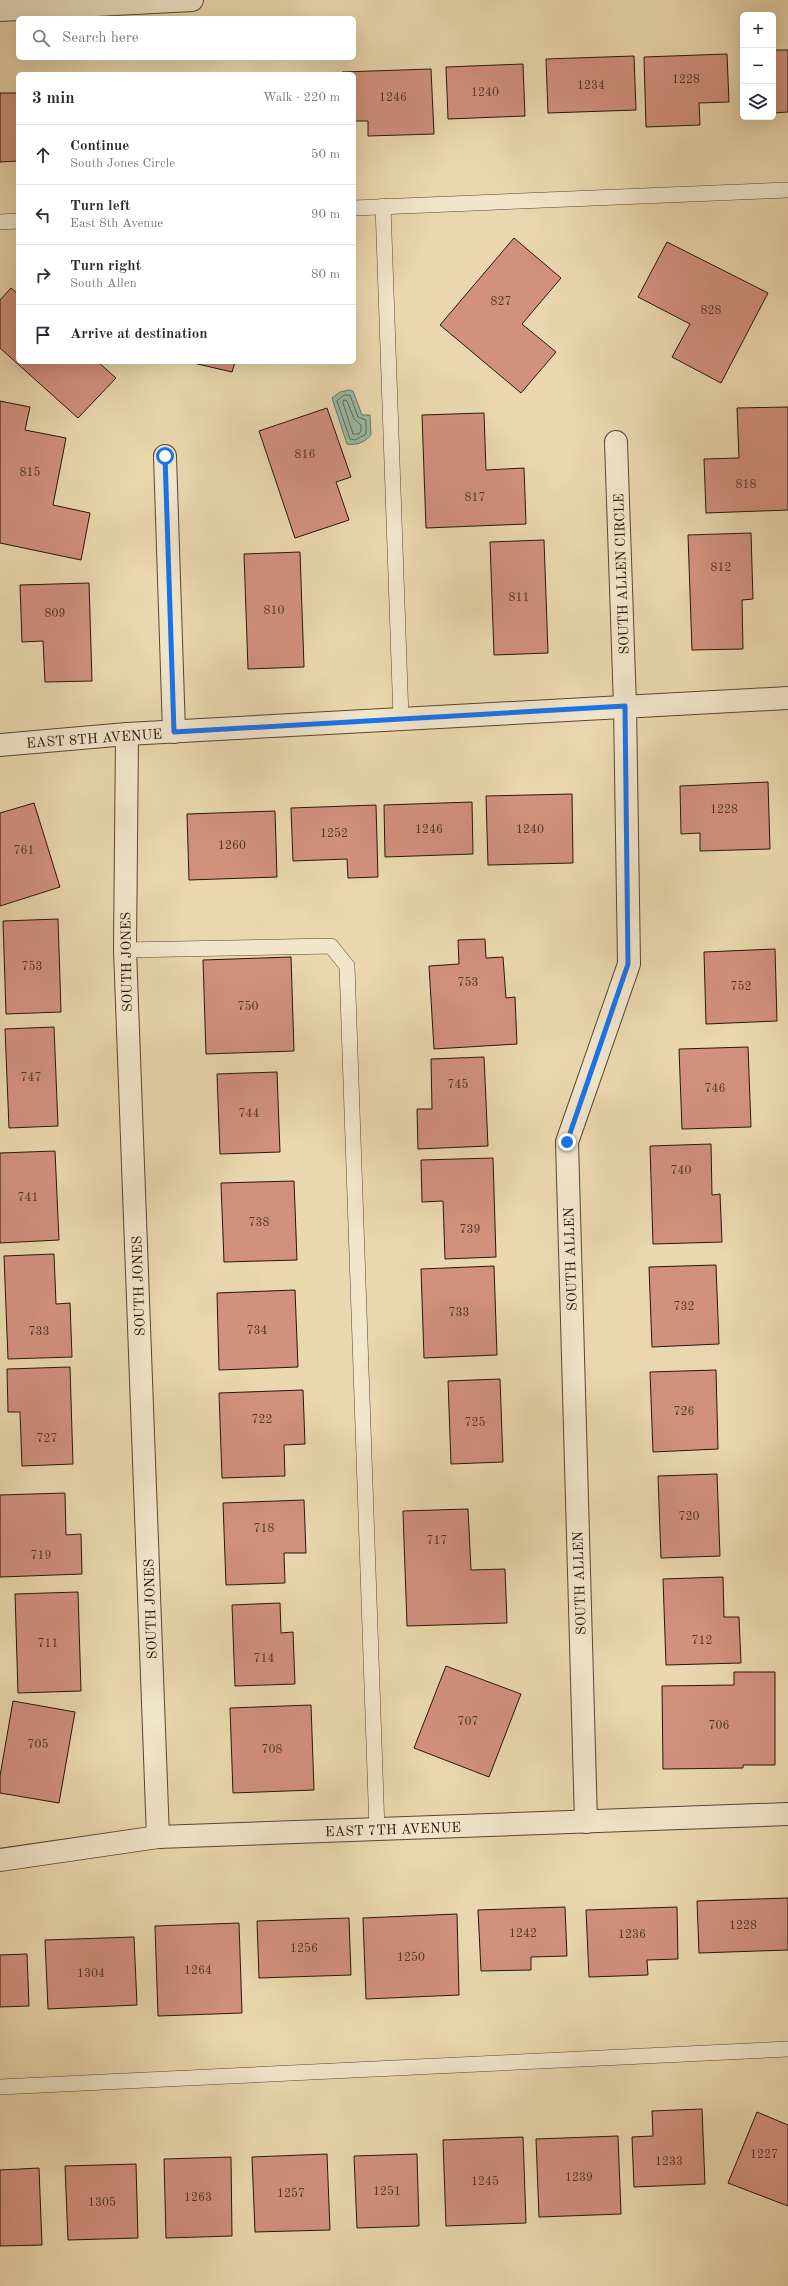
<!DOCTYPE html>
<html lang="en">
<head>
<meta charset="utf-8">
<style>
	body { margin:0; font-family:"Old Standard TT",serif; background:#f7f7f7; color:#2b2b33 }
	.controls { position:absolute; right:12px; top:12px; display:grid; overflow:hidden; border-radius:6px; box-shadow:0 4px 16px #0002 }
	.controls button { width:36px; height:36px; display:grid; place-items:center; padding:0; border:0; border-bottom:1px solid #e1e1e2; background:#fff; color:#2b2b33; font:20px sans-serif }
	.stop { position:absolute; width:12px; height:12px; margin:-9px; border:3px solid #1a73e8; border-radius:50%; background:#fff }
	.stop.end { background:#1a73e8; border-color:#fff; box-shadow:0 1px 4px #0008 }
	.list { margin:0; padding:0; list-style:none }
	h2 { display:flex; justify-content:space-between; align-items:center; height:52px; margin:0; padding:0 16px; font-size:17px }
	h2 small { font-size:13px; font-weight:400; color:#7c7c81 }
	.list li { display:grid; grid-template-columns:26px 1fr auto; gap:12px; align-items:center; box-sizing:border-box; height:60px; padding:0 16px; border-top:1px solid #e1e1e2 }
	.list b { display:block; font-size:15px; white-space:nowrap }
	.list p { margin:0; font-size:13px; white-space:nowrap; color:#7c7c81 }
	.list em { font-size:13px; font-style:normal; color:#7c7c81 }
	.icon { flex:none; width:22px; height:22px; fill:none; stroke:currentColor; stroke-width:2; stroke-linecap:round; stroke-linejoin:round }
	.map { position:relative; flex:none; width:788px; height:2286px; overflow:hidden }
	.search { position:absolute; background:#fff; box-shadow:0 4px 16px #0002; left:16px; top:16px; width:340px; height:44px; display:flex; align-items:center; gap:10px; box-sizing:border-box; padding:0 14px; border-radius:6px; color:#7c7c81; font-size:15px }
	.panel { position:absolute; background:#fff; box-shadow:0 4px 16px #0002; left:16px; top:72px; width:340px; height:292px; border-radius:6px }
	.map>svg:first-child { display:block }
	.water { fill:#99baa4; stroke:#6c7867 }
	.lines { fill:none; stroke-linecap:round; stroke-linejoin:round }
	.shore { stroke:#616858; stroke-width:1 }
	.building { fill:#d2917d; stroke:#29160b }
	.service-casing { stroke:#594634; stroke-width:16 }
	.minor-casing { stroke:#594634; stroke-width:24 }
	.service { stroke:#f1e5ca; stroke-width:15 }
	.minor { stroke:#f1e5ca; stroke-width:22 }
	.route { stroke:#1a73e8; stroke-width:5 }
	.labels { text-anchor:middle; stroke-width:3; stroke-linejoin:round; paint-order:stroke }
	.number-label { font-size:12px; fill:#533528 }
	.street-label { font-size:14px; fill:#29160b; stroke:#f1e5ca }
</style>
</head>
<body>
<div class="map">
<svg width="788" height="2286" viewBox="0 0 788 2286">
	<rect width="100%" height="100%" fill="#ead7ad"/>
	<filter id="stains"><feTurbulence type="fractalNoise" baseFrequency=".005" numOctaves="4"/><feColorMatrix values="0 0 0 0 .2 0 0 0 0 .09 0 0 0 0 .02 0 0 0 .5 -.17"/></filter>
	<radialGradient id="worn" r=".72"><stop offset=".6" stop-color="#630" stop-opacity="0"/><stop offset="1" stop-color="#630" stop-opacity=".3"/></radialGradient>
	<!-- water -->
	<path class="water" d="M349,390L353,391L362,415H370L371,435C365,442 356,446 347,444L332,398L340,392Z"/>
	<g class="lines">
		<!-- shore -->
		<g class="shore">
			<path d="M345,395H350L358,417L366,420V434L355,440L350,439L337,401Z"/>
			<path d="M344,400L347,401L354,419L361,425V431L359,434H353L343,403Z"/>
		</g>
	</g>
	<!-- building -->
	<g class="building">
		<path d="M773,50H788V112L773,113Z"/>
		<path d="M727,54L729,102L699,103L700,125L646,127L644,57Z"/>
		<path d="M634,56L636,110L548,113L546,59Z"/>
		<path d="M523,64L525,116L448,119L446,67Z"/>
		<path d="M431,69L434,134L368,136V121H354V74H342V72Z"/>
		<path d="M0,93H18V161L0,162Z"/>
		<path d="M514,238L561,278L522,324L556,352L521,393L440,325Z"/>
		<path d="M667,242L768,293L721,383L672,357L690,324L638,297Z"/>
		<path d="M11,288L18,294V362H98L116,378L78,418L0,348V300Z"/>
		<path d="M189,362H235L232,372Z"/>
		<path d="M0,401L30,407L25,430L66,438L53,505L90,513L81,560L0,543Z"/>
		<path d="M788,407V510L706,513L704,459L739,458L737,408Z"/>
		<path d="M327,408L351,477L336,482L349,520L295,538L259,431Z"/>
		<path d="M484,413L486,470L524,468L526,524L426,528L422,415Z"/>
		<path d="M751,533L753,599L742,600L743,649L692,650L688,535Z"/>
		<path d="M544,540L548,653L494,655L490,542Z"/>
		<path d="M300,552L304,667L248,669L244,554Z"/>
		<path d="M89,583L92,681L45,682L43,641L22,642L20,585Z"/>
		<path d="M768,782L770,849L700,851V833L681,834L680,786Z"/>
		<path d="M572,794L573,863L488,865L486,796Z"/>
		<path d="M472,802L473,854L385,857L384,805Z"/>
		<path d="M34,803L60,887L0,906V813Z"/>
		<path d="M376,805L378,877L348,878L347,859L293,861L291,808Z"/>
		<path d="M275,811L277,877L189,880L187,814Z"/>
		<path d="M58,919L61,1012L6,1014L3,921Z"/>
		<path d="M485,939L486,958L503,957L506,998L515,997L517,1044L434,1049L429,966L459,964L458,940Z"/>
		<path d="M775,949L777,1021L706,1024L704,952Z"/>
		<path d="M291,957L294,1051L206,1054L203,960Z"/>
		<path d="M54,1027L58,1126L9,1128L5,1029Z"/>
		<path d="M748,1047L751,1127L682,1129L679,1049Z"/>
		<path d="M484,1057L488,1146L418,1149L417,1109H432L431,1059Z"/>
		<path d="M277,1072L280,1152L220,1154L217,1074Z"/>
		<path d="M711,1144L712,1195L720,1194L722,1242L653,1244L650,1146Z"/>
		<path d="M55,1151L59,1240L0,1243V1153Z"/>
		<path d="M493,1158L496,1257L445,1259L443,1201L422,1202L421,1160Z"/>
		<path d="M294,1181L297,1260L224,1262L221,1183Z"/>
		<path d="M54,1254L56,1304L70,1303L72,1357L8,1359L4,1256Z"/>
		<path d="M716,1265L719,1344L652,1347L649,1267Z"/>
		<path d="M494,1266L497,1355L424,1358L421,1269Z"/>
		<path d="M295,1290L298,1367L219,1370L217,1293Z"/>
		<path d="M70,1367L73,1464L22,1466L20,1412H8L7,1369Z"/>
		<path d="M716,1370L718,1449L653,1452L650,1372Z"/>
		<path d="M500,1379L503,1462L451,1464L448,1381Z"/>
		<path d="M303,1390L305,1444L284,1445L285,1476L222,1478L219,1393Z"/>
		<path d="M717,1474L720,1556L661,1558L658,1476Z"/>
		<path d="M65,1493L66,1535L81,1534L82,1574L0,1577V1495Z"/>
		<path d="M304,1500L306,1553H284L285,1583L226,1585L223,1503Z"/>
		<path d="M468,1509L471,1570L505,1569L507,1623L407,1626L403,1511Z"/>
		<path d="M723,1577L724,1617H739L741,1663L666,1665L663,1579Z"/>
		<path d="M78,1592L81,1691L18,1693L15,1594Z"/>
		<path d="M280,1603L281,1633L293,1632L295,1684L235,1686L232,1605Z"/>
		<path d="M446,1666L521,1694L489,1777L414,1748Z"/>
		<path d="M734,1672H775V1765H743V1768L663,1769L662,1686L734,1685Z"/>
		<path d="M13,1701L75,1712L59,1803L0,1793V1776Z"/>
		<path d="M311,1705L314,1790L233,1793L230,1708Z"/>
		<path d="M788,1898V1950L699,1953L697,1901Z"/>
		<path d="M565,1907L567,1956L531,1957V1970L481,1971L478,1910Z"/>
		<path d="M677,1907L678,1959L647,1960L648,1975L589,1977L586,1910Z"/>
		<path d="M457,1914L459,1995L366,1999L363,1918Z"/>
		<path d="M349,1918L351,1975L259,1978L257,1921Z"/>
		<path d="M239,1923L242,2013L158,2016L155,1926Z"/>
		<path d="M134,1937L137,2005L48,2009L45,1940Z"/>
		<path d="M27,1954L29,2006L0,2007V1955Z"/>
		<path d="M702,2109L705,2184L634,2187L632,2137L653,2136L652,2111Z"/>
		<path d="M757,2112L788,2125V2206L728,2183Z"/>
		<path d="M618,2136L621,2214L539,2217L536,2139Z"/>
		<path d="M523,2137L526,2223L446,2226L443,2140Z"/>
		<path d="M327,2154L330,2230L255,2232L252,2157Z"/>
		<path d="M417,2154L419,2226L357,2228L354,2156Z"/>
		<path d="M231,2157L232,2236L166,2238L164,2159Z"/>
		<path d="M136,2164L138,2238L68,2240L65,2166Z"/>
		<path d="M39,2168L42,2245L0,2246V2170Z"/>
	</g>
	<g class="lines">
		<defs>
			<g id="service">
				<path d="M383,206L401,718"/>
				<path d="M354,208L788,190"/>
				<path d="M0,222L18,221"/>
				<path d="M125,950L331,946L347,966L377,1830"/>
				<path d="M0,2087L788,2049"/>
			</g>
			<g id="minor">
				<path d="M0,10L192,0"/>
				<path d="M165,456L174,732"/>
				<path d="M127,734L125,950L158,1837"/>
				<path d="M0,745L127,734L788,698"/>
				<path d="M586,1822L567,1142L629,964L625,706L616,442"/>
				<path d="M0,1860L158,1837L788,1814"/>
			</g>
		</defs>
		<!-- service casing -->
		<use href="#service" class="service-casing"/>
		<!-- minor casing -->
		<use href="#minor" class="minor-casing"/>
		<!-- service -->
		<use href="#service" class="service"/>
		<!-- minor -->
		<use href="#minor" class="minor"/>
	</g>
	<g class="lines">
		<!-- route -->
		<path class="route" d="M165,456L174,732L625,706L628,964L567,1142"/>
	</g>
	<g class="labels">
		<!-- number labels -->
		<g class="number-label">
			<text x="686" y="83">1228</text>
			<text x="591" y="89">1234</text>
			<text x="485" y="96">1240</text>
			<text x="393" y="101">1246</text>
			<text x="501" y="305">827</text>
			<text x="711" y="314">828</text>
			<text x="305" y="458">816</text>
			<text x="30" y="476">815</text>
			<text x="746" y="488">818</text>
			<text x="475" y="501">817</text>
			<text x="721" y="571">812</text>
			<text x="519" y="601">811</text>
			<text x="274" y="614">810</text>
			<text x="55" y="617">809</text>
			<text x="724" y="813">1228</text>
			<text x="429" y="833">1246</text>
			<text x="530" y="833">1240</text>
			<text x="334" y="837">1252</text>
			<text x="232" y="849">1260</text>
			<text x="24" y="854">761</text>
			<text x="32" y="970">753</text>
			<text x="468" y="986">753</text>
			<text x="741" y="990">752</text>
			<text x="248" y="1010">750</text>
			<text x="31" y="1081">747</text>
			<text x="458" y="1088">745</text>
			<text x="715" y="1092">746</text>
			<text x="249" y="1117">744</text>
			<text x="681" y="1174">740</text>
			<text x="28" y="1201">741</text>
			<text x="259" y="1226">738</text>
			<text x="470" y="1233">739</text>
			<text x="684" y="1310">732</text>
			<text x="459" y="1316">733</text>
			<text x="257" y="1334">734</text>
			<text x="39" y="1335">733</text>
			<text x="684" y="1415">726</text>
			<text x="262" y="1423">722</text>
			<text x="475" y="1426">725</text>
			<text x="47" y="1442">727</text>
			<text x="689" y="1520">720</text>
			<text x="264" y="1532">718</text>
			<text x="437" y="1544">717</text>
			<text x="41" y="1559">719</text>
			<text x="702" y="1644">712</text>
			<text x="48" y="1647">711</text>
			<text x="264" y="1662">714</text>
			<text x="468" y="1725">707</text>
			<text x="719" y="1729">706</text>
			<text x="38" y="1748">705</text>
			<text x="272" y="1753">708</text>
			<text x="743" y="1929">1228</text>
			<text x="523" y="1937">1242</text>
			<text x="632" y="1938">1236</text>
			<text x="304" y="1952">1256</text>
			<text x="411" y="1961">1250</text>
			<text x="198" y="1974">1264</text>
			<text x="91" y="1977">1304</text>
			<text x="764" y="2158">1227</text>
			<text x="669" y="2165">1233</text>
			<text x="579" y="2181">1239</text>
			<text x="485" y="2185">1245</text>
			<text x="387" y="2195">1251</text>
			<text x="291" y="2197">1257</text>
			<text x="198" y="2201">1263</text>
			<text x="102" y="2206">1305</text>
		</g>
		<!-- street labels -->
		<g class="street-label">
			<text transform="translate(621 574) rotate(-92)" y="5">SOUTH ALLEN CIRCLE</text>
			<text transform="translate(94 738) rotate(-4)" y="5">EAST 8TH AVENUE</text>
			<text transform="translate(126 962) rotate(-91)" y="5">SOUTH JONES</text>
			<text transform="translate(570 1259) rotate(-92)" y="5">SOUTH ALLEN</text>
			<text transform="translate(138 1286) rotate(-92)" y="5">SOUTH JONES</text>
			<text transform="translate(579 1583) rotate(-92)" y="5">SOUTH ALLEN</text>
			<text transform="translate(150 1609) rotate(-92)" y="5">SOUTH JONES</text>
			<text transform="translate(393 1829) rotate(-2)" y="5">EAST 7TH AVENUE</text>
		</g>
	</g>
	<rect width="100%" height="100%" filter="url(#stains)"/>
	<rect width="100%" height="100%" fill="url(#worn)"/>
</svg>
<div class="controls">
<button>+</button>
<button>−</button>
<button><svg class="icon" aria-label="layers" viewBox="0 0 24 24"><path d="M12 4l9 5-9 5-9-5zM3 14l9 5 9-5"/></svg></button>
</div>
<div class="stop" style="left:165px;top:456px"></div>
<div class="stop end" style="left:567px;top:1142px"></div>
<div class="search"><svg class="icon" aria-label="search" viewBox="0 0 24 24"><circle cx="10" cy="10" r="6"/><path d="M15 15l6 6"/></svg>Search here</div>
<section class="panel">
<h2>3 min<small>Walk · 220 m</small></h2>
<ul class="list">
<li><svg class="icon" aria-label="ahead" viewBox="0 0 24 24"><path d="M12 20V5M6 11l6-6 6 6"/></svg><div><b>Continue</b><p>South Jones Circle</p></div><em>50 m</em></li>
<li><svg class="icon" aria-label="left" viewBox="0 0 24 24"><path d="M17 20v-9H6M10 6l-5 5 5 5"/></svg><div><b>Turn left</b><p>East 8th Avenue</p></div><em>90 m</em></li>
<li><svg class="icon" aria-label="right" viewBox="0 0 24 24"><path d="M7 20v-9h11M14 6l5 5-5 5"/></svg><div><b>Turn right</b><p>South Allen</p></div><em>80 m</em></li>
<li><svg class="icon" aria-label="arrive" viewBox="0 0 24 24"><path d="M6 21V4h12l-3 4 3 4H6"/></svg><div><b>Arrive at destination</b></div></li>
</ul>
</section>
</div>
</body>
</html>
